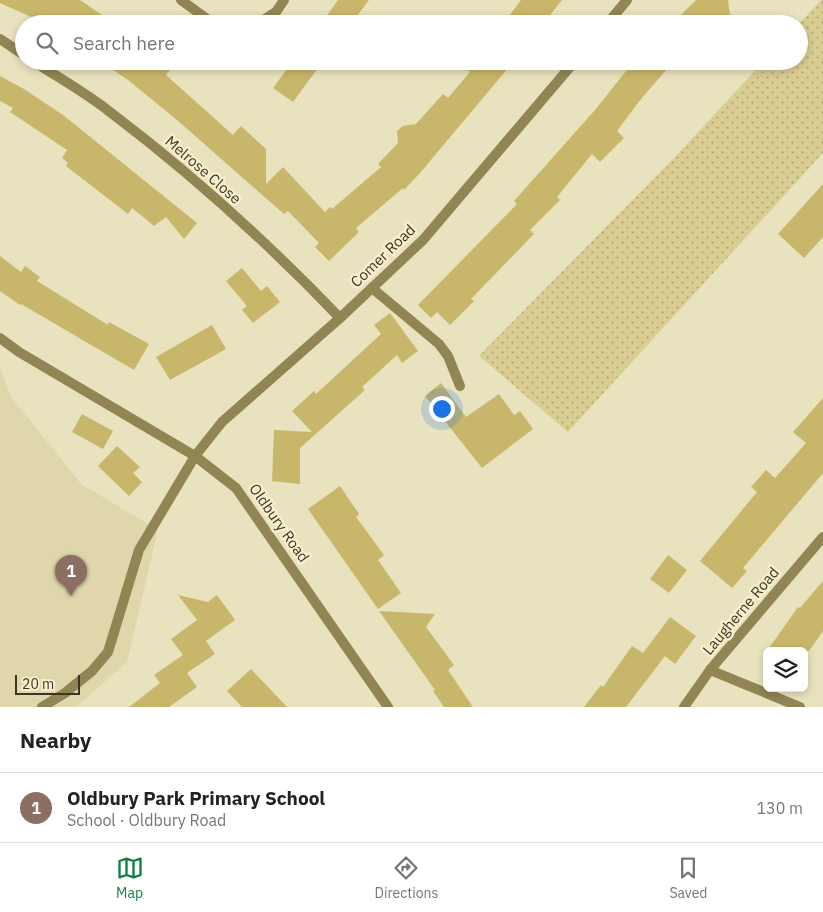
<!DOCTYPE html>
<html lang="en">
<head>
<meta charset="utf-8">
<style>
	body { margin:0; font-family:"IBM Plex Sans",sans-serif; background:#f6f6f6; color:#222 }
	.controls { position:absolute; right:15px; bottom:15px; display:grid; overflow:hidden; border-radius:8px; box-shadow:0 2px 8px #0003 }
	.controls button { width:45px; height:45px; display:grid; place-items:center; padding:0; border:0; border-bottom:1px solid #e0e0e0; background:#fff; color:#222; font:25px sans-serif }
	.scale { position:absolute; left:15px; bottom:12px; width:65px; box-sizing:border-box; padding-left:5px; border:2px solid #393628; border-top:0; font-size:14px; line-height:18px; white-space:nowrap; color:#393628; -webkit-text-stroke:4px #f7efcb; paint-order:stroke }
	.you { position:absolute; left:441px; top:408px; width:18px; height:18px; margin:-12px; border:4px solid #fff; border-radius:50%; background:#1a73e8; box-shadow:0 0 0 8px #1a73e833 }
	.badge { display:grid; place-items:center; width:32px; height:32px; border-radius:50%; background:#0b8043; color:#fff; font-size:16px; font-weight:700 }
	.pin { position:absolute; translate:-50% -41px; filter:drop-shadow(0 1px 2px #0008) }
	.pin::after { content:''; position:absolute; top:26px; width:18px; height:15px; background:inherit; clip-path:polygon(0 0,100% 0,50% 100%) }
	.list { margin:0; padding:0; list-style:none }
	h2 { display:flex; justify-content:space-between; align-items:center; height:65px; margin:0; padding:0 20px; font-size:21px }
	h2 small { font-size:16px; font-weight:400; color:#767676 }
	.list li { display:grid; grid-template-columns:32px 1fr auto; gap:15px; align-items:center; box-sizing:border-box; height:70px; padding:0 20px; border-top:1px solid #e0e0e0 }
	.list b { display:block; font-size:19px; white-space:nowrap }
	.list p { margin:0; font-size:16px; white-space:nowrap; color:#767676 }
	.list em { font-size:16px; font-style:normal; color:#767676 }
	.icon { flex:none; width:28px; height:28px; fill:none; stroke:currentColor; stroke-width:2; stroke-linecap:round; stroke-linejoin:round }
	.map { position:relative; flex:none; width:823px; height:707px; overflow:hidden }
	.search { position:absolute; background:#fff; box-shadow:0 2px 8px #0003; left:15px; right:15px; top:15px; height:55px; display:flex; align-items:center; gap:12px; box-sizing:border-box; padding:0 18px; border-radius:28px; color:#767676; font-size:19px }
	.sheet { height:135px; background:#fff }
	nav { display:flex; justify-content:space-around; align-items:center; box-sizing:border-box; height:70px; border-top:1px solid #e0e0e0; background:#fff; font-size:14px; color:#767676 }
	nav a { display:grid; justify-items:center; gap:2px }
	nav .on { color:#0b8043 }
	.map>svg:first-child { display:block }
	.built { fill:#dfd6ab }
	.garden { fill:url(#garden-dots) }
	.building { fill:#c8b76a }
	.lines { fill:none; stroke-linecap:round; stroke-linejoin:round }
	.service { stroke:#918653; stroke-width:10 }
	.minor { stroke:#918653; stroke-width:10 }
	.tertiary { stroke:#918653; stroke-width:10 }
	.labels { text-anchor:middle; stroke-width:5; stroke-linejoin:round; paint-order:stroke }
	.street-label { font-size:15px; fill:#393628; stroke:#f7efcb }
</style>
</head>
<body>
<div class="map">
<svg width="823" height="707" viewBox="0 0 823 707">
	<defs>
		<pattern id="garden-dots" width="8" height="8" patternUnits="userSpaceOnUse" patternTransform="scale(1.25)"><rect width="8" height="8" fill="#dacd91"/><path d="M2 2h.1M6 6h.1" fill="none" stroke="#b2a776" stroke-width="1.8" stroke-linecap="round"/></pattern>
	</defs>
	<rect width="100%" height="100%" fill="#e9e2be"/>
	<!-- built -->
	<path class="built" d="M0,367L11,397L81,484L158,530L127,662L76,707H0Z"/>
	<!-- garden -->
	<path class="garden" d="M821,0H823V153L568,432L479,356L674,158L764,61H799V24Z"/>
	<!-- building -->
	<g class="building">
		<path d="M0,0H80L115,24H47L0,3Z"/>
		<path d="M338,0H369L351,24H321Z"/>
		<path d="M521,0H562L543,24H503Z"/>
		<path d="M696,0H728L730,16L695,24H672Z"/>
		<path d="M100,61H177L166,75L233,135L241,126L266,149V184L283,167L325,212L330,207L332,209L381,167L378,164L398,143L397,131L403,126L416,124L443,94L448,98L470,72L457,61H514L420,173L404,190L403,188L356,228L359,232L329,261L315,247L319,243L288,211L284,214L177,120L128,80Z"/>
		<path d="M293,61H323L293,102L273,88Z"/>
		<path d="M634,61H674L641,99L617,131L624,138L600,162L592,154L557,197L560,200L530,230L534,234L471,299L474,301L450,325L437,312L431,318L418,305L517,204L514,201L595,110Z"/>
		<path d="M0,76L24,89L63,115L197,223L184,239L166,217L154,226L132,208L128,214L66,166L68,163L62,158L67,150L10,112L13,108L0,101Z"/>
		<path d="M823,184V237L804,258L778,234Z"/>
		<path d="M0,256L21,272L25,266L40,277L37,281L108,325L109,322L149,344L134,370L21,304L20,305L0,291Z"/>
		<path d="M242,268L261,291L267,286L280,302L253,323L242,310L247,306L226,281Z"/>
		<path d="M390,313L418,351L402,363L397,355L362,387L365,390L300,448V484L272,481L274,430L312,432L292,411L314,391L316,394L381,334L374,325Z"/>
		<path d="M212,325L226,349L170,380L156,357Z"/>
		<path d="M441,383L466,417L499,394L514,415L520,411L533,429L482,468L425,396Z"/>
		<path d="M823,398V473L743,568L747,571L732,588L700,561L757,492L751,487L766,470L775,478L806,443L793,432Z"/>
		<path d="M82,414L113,431L103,449L72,432Z"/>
		<path d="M117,446L140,467L133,473L142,482L129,496L98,466Z"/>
		<path d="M340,486L359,514L356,517L384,555L378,560L401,593L378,609L308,509Z"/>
		<path d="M668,555L687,570L669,593L650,579Z"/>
		<path d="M823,581V631L809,651H767L798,607L800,608Z"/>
		<path d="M178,595L208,602L217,595L235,620L206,641L215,654L187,673L197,687L169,707H129L160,683L154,675L183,655L171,639L197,620Z"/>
		<path d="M379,611L435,614L426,627L454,665L448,670L473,707H444L433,691L435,690Z"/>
		<path d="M670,617L696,636L675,664L665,656L626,707H584L601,685L603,687L632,646L643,653Z"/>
		<path d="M251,669L287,707H242L227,691Z"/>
	</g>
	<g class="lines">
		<!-- service -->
		<g class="service">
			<path d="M372,288L439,344L448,356L460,386"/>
			<path d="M42,707L65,693L92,671L108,652L139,550L195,456"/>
		</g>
		<!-- minor -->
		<g class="minor">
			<path d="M181,0L214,24"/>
			<path d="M257,24L276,12L284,0"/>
			<path d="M0,39L24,55"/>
			<path d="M33,61C59,78 86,93 110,112C192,174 269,244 340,318"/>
			<path d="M710,670L800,707"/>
			<path d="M684,707L710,670L823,537"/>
		</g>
		<!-- tertiary -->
		<g class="tertiary">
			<path d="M607,24L627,0"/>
			<path d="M0,338L19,352L195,456L236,488L388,707"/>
			<path d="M195,456L222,422L340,318L423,240L575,61"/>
		</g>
	</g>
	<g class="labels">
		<!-- street labels -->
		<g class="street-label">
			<text transform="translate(203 170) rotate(41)" y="5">Melrose Close</text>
			<text transform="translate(383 256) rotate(-44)" y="5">Comer Road</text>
			<text transform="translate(279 523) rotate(55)" y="5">Oldbury Road</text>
			<text transform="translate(741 611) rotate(-50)" y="5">Laugherne Road</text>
		</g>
	</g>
</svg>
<div class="controls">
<button><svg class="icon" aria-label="layers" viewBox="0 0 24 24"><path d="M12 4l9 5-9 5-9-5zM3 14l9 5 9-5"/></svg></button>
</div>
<div class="scale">20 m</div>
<div class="you"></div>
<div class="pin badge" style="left:71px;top:596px;background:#8d6e63">1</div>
<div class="search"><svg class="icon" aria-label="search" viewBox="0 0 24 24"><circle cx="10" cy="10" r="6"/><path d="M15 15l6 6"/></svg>Search here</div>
</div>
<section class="sheet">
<h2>Nearby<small></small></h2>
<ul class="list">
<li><span class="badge" style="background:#8d6e63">1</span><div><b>Oldbury Park Primary School</b><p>School · Oldbury Road</p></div><em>130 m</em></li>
</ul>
</section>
<nav>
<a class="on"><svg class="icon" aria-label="map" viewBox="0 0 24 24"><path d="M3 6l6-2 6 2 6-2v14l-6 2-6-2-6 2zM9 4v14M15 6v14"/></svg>Map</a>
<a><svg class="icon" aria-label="directions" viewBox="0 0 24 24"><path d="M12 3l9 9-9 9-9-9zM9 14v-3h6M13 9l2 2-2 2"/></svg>Directions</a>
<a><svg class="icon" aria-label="saved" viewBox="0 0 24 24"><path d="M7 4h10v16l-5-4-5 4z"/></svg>Saved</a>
</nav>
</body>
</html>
